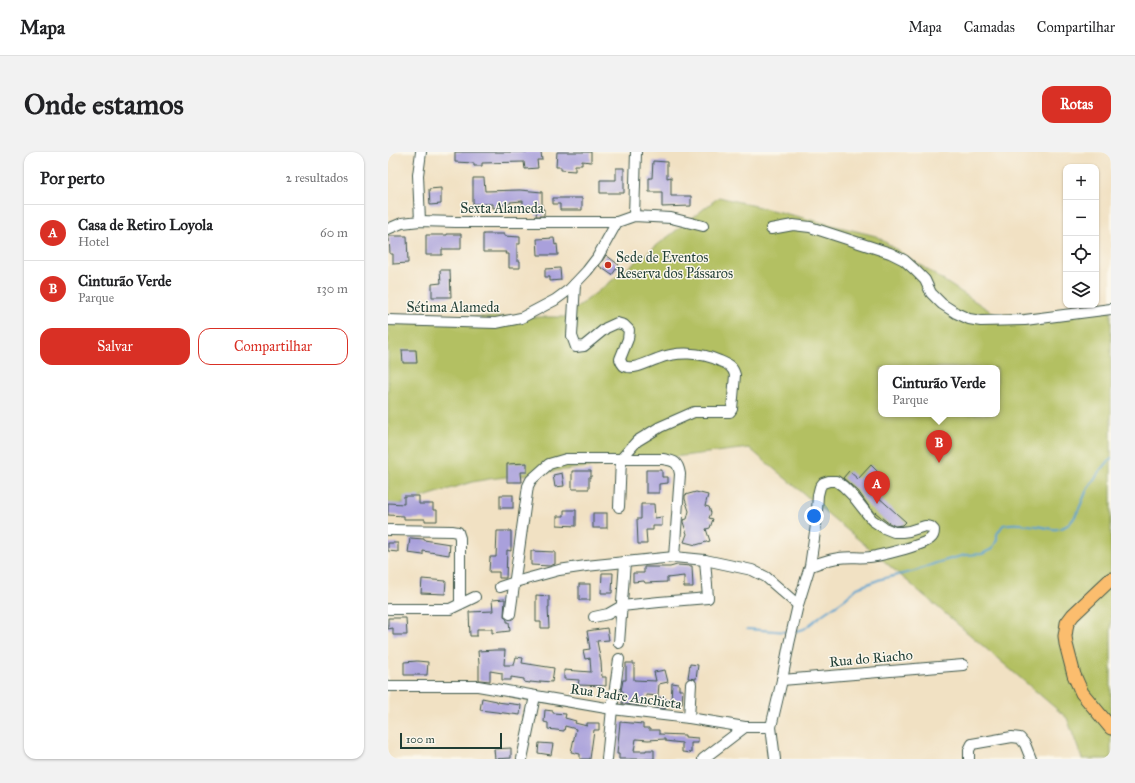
<!DOCTYPE html>
<html lang="pt">
<head>
<meta charset="utf-8">
<style>
	body { margin:0; font-family:"IM FELL Great Primer",serif; background:#f2f2f2; color:#202124 }
	.controls { position:absolute; right:12px; top:12px; display:grid; overflow:hidden; border-radius:8px; box-shadow:0 1px 3px #0004 }
	.controls button { width:36px; height:36px; display:grid; place-items:center; padding:0; border:0; border-bottom:1px solid #e0e0e0; background:#fff; color:#202124; font:20px sans-serif }
	.scale { position:absolute; left:12px; bottom:10px; width:102px; box-sizing:border-box; padding-left:4px; border:2px solid #1f3d34; border-top:0; font-size:11px; line-height:14px; white-space:nowrap; color:#1f3d34; -webkit-text-stroke:3px #fbf7ec; paint-order:stroke }
	.you { position:absolute; left:426px; top:364px; width:14px; height:14px; margin:-10px; border:3px solid #fff; border-radius:50%; background:#1a73e8; box-shadow:0 0 0 6px #1a73e833 }
	.badge { display:grid; place-items:center; width:26px; height:26px; border-radius:50%; background:#d93025; color:#fff; font-size:13px; font-weight:700 }
	.pin { position:absolute; translate:-50% -33px; filter:drop-shadow(0 1px 2px #0008) }
	.pin::after { content:''; position:absolute; top:21px; width:14px; height:12px; background:inherit; clip-path:polygon(0 0,100% 0,50% 100%) }
	.popup { position:absolute; left:490px; top:213px; width:122px; height:52px; box-sizing:border-box; display:grid; place-content:center; border-radius:8px; background:#fff; filter:drop-shadow(0 1px 3px #0005); font-size:13px; white-space:nowrap; color:#757577 }
	.popup b { font-size:15px; color:#202124 }
	.popup::after { content:''; position:absolute; left:50%; top:100%; margin-left:-8px; border:8px solid transparent; border-top-color:#fff }
	.list { margin:0; padding:0; list-style:none }
	h2 { display:flex; justify-content:space-between; align-items:center; height:52px; margin:0; padding:0 16px; font-size:17px }
	h2 small { font-size:13px; font-weight:400; color:#757577 }
	.list li { display:grid; grid-template-columns:26px 1fr auto; gap:12px; align-items:center; box-sizing:border-box; height:56px; padding:0 16px; border-top:1px solid #e0e0e0 }
	.list b { display:block; font-size:15px; white-space:nowrap }
	.list p { margin:0; font-size:13px; white-space:nowrap; color:#757577 }
	.list em { font-size:13px; font-style:normal; color:#757577 }
	.actions { display:flex; gap:8px; padding:12px 16px }
	.actions a { flex:1; padding:9px 0; border:1px solid #d93025; border-radius:12px; text-align:center; font-size:14px; color:#d93025 }
	.actions .main { background:#d93025; color:#fff }
	.icon { flex:none; width:22px; height:22px; fill:none; stroke:currentColor; stroke-width:2; stroke-linecap:round; stroke-linejoin:round }
	.map { position:relative; flex:none; width:723px; height:607px; overflow:hidden; border-radius:12px }
	header { display:flex; align-items:center; gap:24px; box-sizing:border-box; height:56px; padding:0 20px; background:#fff; border-bottom:1px solid #e0e0e0 }
	header strong { font-size:19px }
	nav { display:flex; gap:22px; margin-inline-start:auto; font-size:14px }
	.intro { display:flex; align-items:center; justify-content:space-between; box-sizing:border-box; height:96px; padding:0 24px }
	h1 { margin:0; font-size:28px }
	.button { padding:10px 18px; border-radius:12px; background:#d93025; color:#fff; font-size:14px; font-weight:700 }
	main { display:flex; gap:24px; padding:0 24px }
	aside { flex:1; background:#fff; border-radius:12px; box-shadow:0 1px 3px #0004 }
	.map>svg:first-child { display:block }
	.green { fill:#b3c062; stroke:#697e4b; fill-rule:evenodd }
	.lines { fill:none; stroke-linecap:round; stroke-linejoin:round }
	.stream { stroke:#59a1cf; stroke-width:2 }
	.building { fill:#a9a0db }
	.minor-casing { stroke:#3e5649; stroke-width:12 }
	.major-casing { stroke:#3e5649; stroke-width:15 }
	.minor { stroke:#fff; stroke-width:10 }
	.major { stroke:#fbbd6e; stroke-width:13 }
	.poi-dot { fill:#c8321e; stroke:#fbf7ec; stroke-width:1.5 }
	.labels { text-anchor:middle; stroke-width:3; stroke-linejoin:round; paint-order:stroke }
	.street-label { font-size:14px; fill:#1f3d34; stroke:#fbf7ec }
	.poi-label { font-size:14px; fill:#1f3d34; stroke:#fbf7ec; text-anchor:start }
</style>
</head>
<body>
<header>
<strong>Mapa</strong>
<nav><a>Mapa</a><a>Camadas</a><a>Compartilhar</a></nav>
</header>
<div class="intro"><h1>Onde estamos</h1><a class="button">Rotas</a></div>
<main>
<aside>
<h2>Por perto<small>2 resultados</small></h2>
<ul class="list">
<li><span class="badge">A</span><div><b>Casa de Retiro Loyola</b><p>Hotel</p></div><em>60 m</em></li>
<li><span class="badge">B</span><div><b>Cinturão Verde</b><p>Parque</p></div><em>130 m</em></li>
</ul>
<div class="actions"><a class="main">Salvar</a><a>Compartilhar</a></div>
</aside>
<div class="map">
<svg width="723" height="607" viewBox="0 0 723 607">
	<rect width="100%" height="100%" fill="#fbf7ec"/>
	<filter id="ink" filterUnits="userSpaceOnUse"><feTurbulence type="fractalNoise" baseFrequency=".025" numOctaves="2"/><feDisplacementMap in="SourceGraphic" scale="8" xChannelSelector="R" yChannelSelector="G"/><feConvolveMatrix kernelMatrix="1 2 1 2 8 2 1 2 1" color-interpolation-filters="sRGB"/></filter>
	<filter id="wash" filterUnits="userSpaceOnUse"><feTurbulence type="fractalNoise" baseFrequency=".012" numOctaves="4" result="noise"/><feDisplacementMap in="SourceGraphic" scale="16" xChannelSelector="R" yChannelSelector="G"/><feGaussianBlur stdDeviation="0.9" result="paint"/><feColorMatrix in="noise" values="0 0 0 0 0 0 0 0 0 0 0 0 0 0 0 0 0 1.4 0 .05"/><feComposite in="paint" operator="in"/></filter>
	<g filter="url(#wash)">
		<rect width="100%" height="100%" fill="#f1e1c3"/>
		<!-- green -->
		<path class="green" d="M331,45L488,84L608,163L723,159V607H694L679,566L483,398L361,296L101,327L84,330L0,356V165H177ZM493,216H609V262H493Z"/>
		<g class="lines">
			<!-- stream -->
			<g class="stream">
				<path d="M359,477L400,480"/>
				<path d="M408,479L416,477L435,462L457,447L469,436L493,427L527,419L548,411L577,403L594,402L604,397L609,388V382L615,373C628,370 641,373 654,375C659,376 665,378 669,377C688,375 692,352 699,338C706,327 714,316 723,307"/>
			</g>
		</g>
		<g id="blocks">
			<!-- building -->
			<g class="building">
				<path d="M67,0H153L154,8H149L150,16L137,17L136,10L94,11V14H86V11L67,10Z"/>
				<path d="M169,0H203V10L194,9V13H187V19L173,18V15H168Z"/>
				<path d="M265,9L279,10V26L283,25V44H303V54L274,55V40H261V26H264Z"/>
				<path d="M228,16H236V41H212V28H228Z"/>
				<path d="M85,26H96L97,39L132,38L154,40V57H156V64H148L149,57L135,56V49L122,50L123,52L115,53V55L105,56V52H85Z"/>
				<path d="M53,36V52L42,53L41,37Z"/>
				<path d="M165,46H194V58H172V52H165Z"/>
				<path d="M59,82H73V97H54V103H38V83H59Z"/>
				<path d="M95,82H116V84L132,85V92H129V109H132V116H121V102H117L118,100H95Z"/>
				<path d="M1,84H19L20,111L5,112V102H2Z"/>
				<path d="M166,86L167,93L169,92L170,103H150L149,87Z"/>
				<path d="M218,103L231,113L224,123L211,114Z"/>
				<path d="M172,116L173,128L162,129V125H157V117Z"/>
				<path d="M52,118H62L63,145H44V132L53,131Z"/>
				<path d="M14,198H28L29,211H15Z"/>
				<path d="M139,311V320H133L134,330H119V312Z"/>
				<path d="M483,313L491,321L479,335L518,370L515,373L507,374L499,370L482,356L470,339L455,326L461,319L470,327Z"/>
				<path d="M258,318H274V325H280V331L271,332V341H258Z"/>
				<path d="M184,319H203V325H201V337H184Z"/>
				<path d="M174,321L176,334L167,335L165,323Z"/>
				<path d="M308,340L320,343L317,354L321,355L323,361L321,366L325,367L322,376L318,377L322,389L308,393L296,390L299,382L295,370V368L299,367L301,359L297,347V343Z"/>
				<rect x="112" y="343" width="13" height="13"/>
				<path d="M16,344H31V352H45V358H49V369H37V367H16V364L0,363V351L16,352Z"/>
				<path d="M253,352H266L267,366L274,365V374H265V378H258L259,392H250L249,367H253Z"/>
				<path d="M176,358H188V374L169,373V364H176Z"/>
				<rect x="205" y="361" width="14" height="15"/>
				<path d="M109,379H123V399L119,398L118,426H111V420H101L102,405H108Z"/>
				<path d="M22,386L36,387V388L62,392L61,403L35,399V403L20,401Z"/>
				<path d="M0,391H10V400L0,399Z"/>
				<path d="M143,399L167,400V412L162,414L143,413Z"/>
				<path d="M289,413L304,414L305,435H296V424L279,426V430L257,431L256,429L245,430V421H256V415H282Z"/>
				<path d="M214,421H225L224,441H213Z"/>
				<path d="M34,427L58,429L57,442L33,441Z"/>
				<rect x="191" y="432" width="11" height="16"/>
				<path d="M148,443L161,444V455H160L161,476H153V470H148Z"/>
				<path d="M117,447L116,464L119,468V470H121L122,479L104,481V477H89V484H82L81,460L105,459L104,448Z"/>
				<path d="M0,466H18L19,483H5V476L0,477Z"/>
				<path d="M219,476L221,488L209,489L213,510L214,525H218V534L190,533L191,528L176,527V518L203,520L202,506L197,507L195,498L202,497L199,479Z"/>
				<path d="M107,498H117L116,513H126L128,505L135,506L134,511L166,516L164,530L152,529V531L142,530V531L136,530V527L123,525V528H114V521L102,519V529L91,528V512L90,499Z"/>
				<path d="M29,509L40,510L39,523H16V510Z"/>
				<path d="M238,511H246V528L268,529L266,520L277,518L280,530L271,532L270,544L258,543L257,554L234,552L235,539H233L235,528H238Z"/>
				<path d="M302,512L310,513L308,527L300,526Z"/>
				<path d="M284,531L291,532V538H295L294,552H283Z"/>
				<path d="M270,545L278,547L277,557L268,556Z"/>
				<path d="M94,546L109,549V550L133,553L132,563L92,558Z"/>
				<path d="M157,558L165,559V561L178,562L177,566L188,569L187,571L199,574V571H211V578H206L202,607H192V602L183,600L188,577L177,574L176,579L160,577V571L156,570Z"/>
				<path d="M232,570L255,572V576H261V578H271V582L297,583V585L310,586V591H303V601L294,600V591L277,589V587L260,588L248,587L246,599H258V598H266V607H231V602H229Z"/>
				<path d="M151,591L165,592L163,603L150,601Z"/>
				<path d="M123,596V606L107,607L106,597Z"/>
			</g>
		</g>
	</g>
	<g filter="url(#ink)">
		<use href="#blocks" fill-opacity="0" stroke="#3e5649" stroke-width="1"/>
		<g class="lines">
			<defs>
				<g id="minor">
					<path d="M246,64L248,0"/>
					<path d="M32,69L30,23L33,0"/>
					<path d="M0,77L14,71L32,69L68,70H229L246,64L283,66L315,74"/>
					<path d="M383,77L405,73L422,75L502,101L516,108L526,117L537,128L543,141L554,152L568,161L581,167L593,169L637,168L723,157"/>
					<path d="M187,132L184,184L188,195L196,194L218,176L229,171L236,173L241,178L240,187L232,207C233,210 235,215 239,215C248,217 260,210 269,207C289,199 313,200 332,209C340,212 345,215 347,223L344,257L342,260H306L272,275L249,289L233,307L231,355"/>
					<path d="M0,168L108,171L133,166L167,148L182,137L199,119L209,106L229,70"/>
					<path d="M0,378L64,379L70,380L72,386V452"/>
					<path d="M112,435L127,430L171,418L198,414L286,405L317,408L364,418L378,425L410,453"/>
					<path d="M0,457H62L87,445"/>
					<path d="M122,462L140,334L143,328L161,312L178,307H275C287,309 290,310 292,322L286,405"/>
					<path d="M206,465L220,462L234,454L271,450L320,446L317,408"/>
					<path d="M231,491L237,410"/>
					<path d="M394,528L575,513"/>
					<path d="M0,534H90L224,557L301,566L357,575H383"/>
					<path d="M301,566L303,532"/>
					<path d="M134,607L147,544"/>
					<path d="M219,607L224,557L231,507"/>
					<path d="M315,607L357,575"/>
					<path d="M387,607L383,575L394,528L401,492L410,453L422,414L428,373L430,343L432,335L435,331L441,329H448L455,334L465,344L484,368L496,376L506,380H514L521,379L537,374L543,375L546,378C546,381 546,384 543,386C537,393 498,402 488,404C476,407 464,404 451,406C441,407 432,411 422,414"/>
					<path d="M581,607V598L584,592L624,585L632,586L637,592L643,607"/>
				</g>
				<path id="major" d="M723,427L685,463L679,471L677,484L678,492L686,523L694,541L723,576"/>
			</defs>
			<!-- minor casing -->
			<use href="#minor" class="minor-casing"/>
			<!-- major casing -->
			<use href="#major" class="major-casing"/>
			<!-- minor -->
			<use href="#minor" class="minor"/>
			<!-- major -->
			<use href="#major" class="major"/>
		</g>
	</g>
	<!-- markers -->
	<circle class="poi-dot" cx="220" cy="113" r="4"/>
	<g class="labels">
		<!-- street labels -->
		<g class="street-label">
			<text x="114" y="61">Sexta Alameda</text>
			<text x="65" y="160">Sétima Alameda</text>
			<text transform="translate(483 506) rotate(-5)" y="5">Rua do Riacho</text>
			<text transform="translate(238 544) rotate(8)" y="5">Rua Padre Anchieta</text>
		</g>
		<!-- poi labels -->
		<g class="poi-label">
			<text x="228" y="110">Sede de Eventos<tspan x="228" dy="16">Reserva dos Pássaros</tspan></text>
		</g>
	</g>
</svg>
<div class="controls">
<button>+</button>
<button>−</button>
<button><svg class="icon" aria-label="locate" viewBox="0 0 24 24"><circle cx="12" cy="12" r="6"/><path d="M12 2v4M12 18v4M2 12h4M18 12h4"/></svg></button>
<button><svg class="icon" aria-label="layers" viewBox="0 0 24 24"><path d="M12 4l9 5-9 5-9-5zM3 14l9 5 9-5"/></svg></button>
</div>
<div class="scale">100 m</div>
<div class="you"></div>
<div class="pin badge" style="left:489px;top:352px">A</div>
<div class="pin badge" style="left:551px;top:311px">B</div>
<div class="popup"><b>Cinturão Verde</b>Parque</div>
</div>
</main>
</body>
</html>
